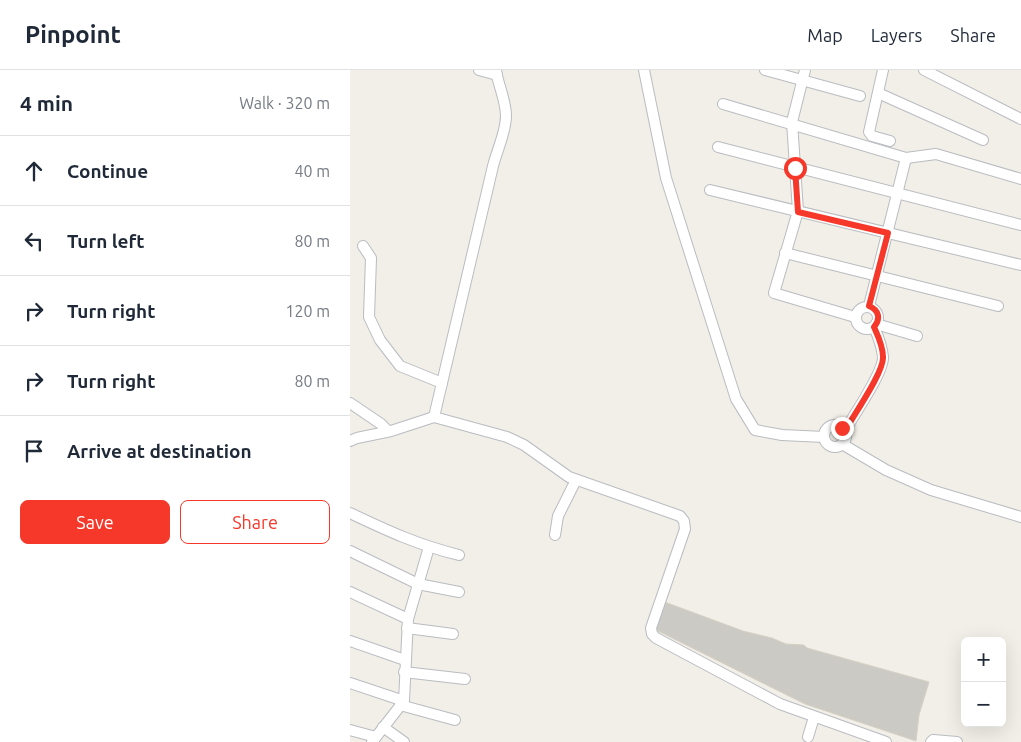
<!DOCTYPE html>
<html lang="en">
<head>
<meta charset="utf-8">
<style>
	body { margin:0; font-family:Ubuntu,sans-serif; background:#f6f6f7; color:#1f2937 }
	.controls { position:absolute; right:15px; bottom:15px; display:grid; overflow:hidden; border-radius:8px; box-shadow:0 5px 20px #0002 }
	.controls button { width:45px; height:45px; display:grid; place-items:center; padding:0; border:0; border-bottom:1px solid #e0e1e3; background:#fff; color:#1f2937; font:25px sans-serif }
	.stop { position:absolute; width:15px; height:15px; margin:-11px; border:4px solid #f53829; border-radius:50%; background:#fff }
	.stop.end { background:#f53829; border-color:#fff; box-shadow:0 1px 5px #0008 }
	.list { margin:0; padding:0; list-style:none }
	h2 { display:flex; justify-content:space-between; align-items:center; height:65px; margin:0; padding:0 20px; font-size:21px }
	h2 small { font-size:16px; font-weight:400; color:#747a83 }
	.list li { display:grid; grid-template-columns:32px 1fr auto; gap:15px; align-items:center; box-sizing:border-box; height:70px; padding:0 20px; border-top:1px solid #e0e1e3 }
	.list b { display:block; font-size:19px; white-space:nowrap }
	.list em { font-size:16px; font-style:normal; color:#747a83 }
	.actions { display:flex; gap:10px; padding:15px 20px }
	.actions a { flex:1; padding:11px 0; border:1px solid #f53829; border-radius:8px; text-align:center; font-size:18px; color:#f53829 }
	.actions .main { background:#f53829; color:#fff }
	.icon { flex:none; width:28px; height:28px; fill:none; stroke:currentColor; stroke-width:2; stroke-linecap:round; stroke-linejoin:round }
	.map { position:relative; flex:none; width:671px; height:672px; overflow:hidden }
	header { display:flex; align-items:center; gap:30px; box-sizing:border-box; height:70px; padding:0 25px; background:#fff; border-bottom:1px solid #e0e1e3 }
	header strong { font-size:24px }
	nav { display:flex; gap:28px; margin-inline-start:auto; font-size:18px }
	main { display:flex }
	aside { flex:1; background:#fff }
	.map>svg:first-child { display:block }
	.building { fill:#cccac4; stroke:#d7d1c4 }
	.lines { fill:none; stroke-linecap:round; stroke-linejoin:round }
	.minor-casing { stroke:#b9bcc1; stroke-width:12 }
	.minor { stroke:#fff; stroke-width:10 }
	.route { stroke:#f53829; stroke-width:6 }
</style>
</head>
<body>
<header>
<strong>Pinpoint</strong>
<nav><a>Map</a><a>Layers</a><a>Share</a></nav>
</header>
<main>
<aside>
<h2>4 min<small>Walk · 320 m</small></h2>
<ul class="list">
<li><svg class="icon" aria-label="ahead" viewBox="0 0 24 24"><path d="M12 20V5M6 11l6-6 6 6"/></svg><div><b>Continue</b></div><em>40 m</em></li>
<li><svg class="icon" aria-label="left" viewBox="0 0 24 24"><path d="M17 20v-9H6M10 6l-5 5 5 5"/></svg><div><b>Turn left</b></div><em>80 m</em></li>
<li><svg class="icon" aria-label="right" viewBox="0 0 24 24"><path d="M7 20v-9h11M14 6l5 5-5 5"/></svg><div><b>Turn right</b></div><em>120 m</em></li>
<li><svg class="icon" aria-label="right" viewBox="0 0 24 24"><path d="M7 20v-9h11M14 6l5 5-5 5"/></svg><div><b>Turn right</b></div><em>80 m</em></li>
<li><svg class="icon" aria-label="arrive" viewBox="0 0 24 24"><path d="M6 21V4h12l-3 4 3 4H6"/></svg><div><b>Arrive at destination</b></div></li>
</ul>
<div class="actions"><a class="main">Save</a><a>Share</a></div>
</aside>
<div class="map">
<svg width="671" height="672" viewBox="0 0 671 672">
	<rect width="100%" height="100%" fill="#f1efe7"/>
	<!-- building -->
	<path class="building" d="M312,531L393,561L422,568L436,574L454,575L457,578L579,612L569,645L566,671L455,634L308,561L304,555Z"/>
	<g class="lines">
		<defs>
			<g id="minor">
				<path d="M129,0L147,5"/>
				<path d="M294,0L316,108L386,329L405,360L432,365L474,367"/>
				<path d="M415,0L510,26"/>
				<path d="M455,0L442,52L448,141L424,223L505,247"/>
				<path d="M533,0L519,62L522,66L540,71"/>
				<path d="M574,0L671,49"/>
				<path d="M528,23L633,70"/>
				<path d="M373,34L556,88L586,84L671,109"/>
				<path d="M368,77L671,155"/>
				<path d="M360,120L671,195"/>
				<path d="M13,176L21,188L19,247L30,270L50,296L92,313"/>
				<path d="M435,183L648,236"/>
				<path d="M519,236L556,88"/>
				<circle cx="517" cy="248" r="11"/>
				<path d="M526,254L567,266"/>
				<path d="M0,333L31,354L38,361"/>
				<path d="M84,347L143,96C147,80 156,62 156,46C156,30 148,15 146,0"/>
				<circle cx="485" cy="366" r="11"/>
				<path d="M495,361C503,346 534,302 533,287C532,276 528,266 524,257"/>
				<path d="M0,371L7,368L41,361L84,347L157,367L174,375L219,407L330,446L334,451L335,459L301,558L302,564L306,568L430,634L536,672"/>
				<path d="M492,374L536,400L581,420L671,447"/>
				<path d="M0,443C38,461 68,475 109,485"/>
				<path d="M205,465L208,446L226,410"/>
				<path d="M0,481L68,514L109,522"/>
				<path d="M0,522L58,549"/>
				<path d="M57,558L103,564"/>
				<path d="M0,571L55,590"/>
				<path d="M54,602L115,609"/>
				<path d="M0,613L54,631"/>
				<path d="M50,635L105,650"/>
				<path d="M33,657L54,672"/>
				<path d="M0,660L26,667"/>
				<path d="M458,667L464,647"/>
				<path d="M22,672L54,631L58,549L79,477"/>
				<path d="M581,672L583,670L607,672"/>
			</g>
		</defs>
		<!-- minor casing -->
		<use href="#minor" class="minor-casing"/>
		<!-- minor -->
		<use href="#minor" class="minor"/>
	</g>
	<g class="lines">
		<!-- route -->
		<path class="route" d="M445,98L448,142L538,163L519,236C529,240 531,249 524,257C528,266 533,276 533,287C534,302 503,346 495,361L492,358"/>
	</g>
</svg>
<div class="controls">
<button>+</button>
<button>−</button>
</div>
<div class="stop" style="left:445px;top:98px"></div>
<div class="stop end" style="left:492px;top:358px"></div>
</div>
</main>
</body>
</html>
